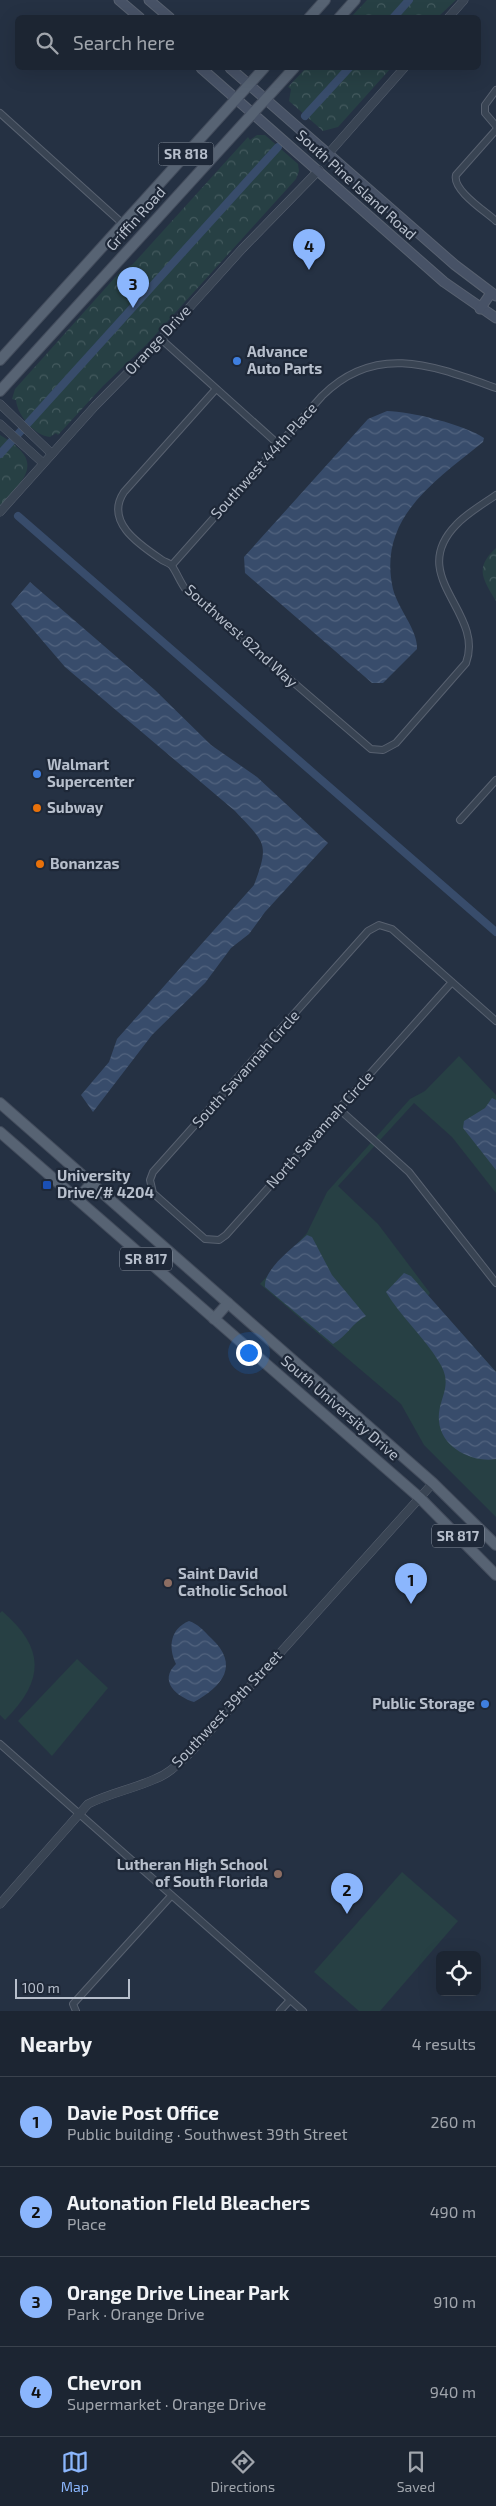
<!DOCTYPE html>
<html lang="en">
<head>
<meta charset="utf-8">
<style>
	body { margin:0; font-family:"Exo 2",sans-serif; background:#252d3a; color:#f1f3f6 }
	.controls { position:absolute; right:15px; bottom:15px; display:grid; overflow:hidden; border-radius:8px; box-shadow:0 5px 20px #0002 }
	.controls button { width:45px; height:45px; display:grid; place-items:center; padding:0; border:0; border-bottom:1px solid #3a424d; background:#1c2532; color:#f1f3f6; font:25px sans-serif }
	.scale { position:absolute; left:15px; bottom:12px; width:115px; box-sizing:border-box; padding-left:5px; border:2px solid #b7bfcc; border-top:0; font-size:14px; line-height:18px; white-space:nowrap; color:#b7bfcc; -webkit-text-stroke:4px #1e2838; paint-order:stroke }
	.you { position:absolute; left:248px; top:1352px; width:18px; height:18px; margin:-12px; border:4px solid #fff; border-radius:50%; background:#1a73e8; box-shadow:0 0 0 8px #1a73e833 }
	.badge { display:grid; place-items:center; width:32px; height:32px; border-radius:50%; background:#8bb6fd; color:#111; font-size:16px; font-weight:700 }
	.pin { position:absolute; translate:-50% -41px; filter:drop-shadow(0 1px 2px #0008) }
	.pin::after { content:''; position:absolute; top:26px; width:18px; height:15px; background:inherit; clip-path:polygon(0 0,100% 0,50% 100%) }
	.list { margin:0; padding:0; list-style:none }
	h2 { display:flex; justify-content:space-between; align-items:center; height:65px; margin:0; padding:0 20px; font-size:21px }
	h2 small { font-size:16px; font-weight:400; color:#a0a5ac }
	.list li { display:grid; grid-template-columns:32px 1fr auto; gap:15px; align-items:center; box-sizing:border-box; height:90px; padding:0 20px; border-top:1px solid #3a424d }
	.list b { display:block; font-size:19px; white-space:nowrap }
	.list p { margin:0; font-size:16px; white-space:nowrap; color:#a0a5ac }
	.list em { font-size:16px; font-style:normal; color:#a0a5ac }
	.icon { flex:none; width:28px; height:28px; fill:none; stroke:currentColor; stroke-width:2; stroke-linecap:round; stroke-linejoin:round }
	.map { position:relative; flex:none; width:496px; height:2011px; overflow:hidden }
	.search { position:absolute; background:#1c2532; box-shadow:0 5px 20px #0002; left:15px; right:15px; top:15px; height:55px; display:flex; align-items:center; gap:12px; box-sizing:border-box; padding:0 18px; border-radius:8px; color:#a0a5ac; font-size:19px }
	.sheet { height:425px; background:#1c2532 }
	nav { display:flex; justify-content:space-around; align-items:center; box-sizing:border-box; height:70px; border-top:1px solid #3a424d; background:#1c2532; font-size:14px; color:#a0a5ac }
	nav a { display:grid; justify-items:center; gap:2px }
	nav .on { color:#8bb6fd }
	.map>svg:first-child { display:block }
	.grass { fill:#274044 }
	.park { fill:url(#park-crowns) }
	.water { fill:url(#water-waves) }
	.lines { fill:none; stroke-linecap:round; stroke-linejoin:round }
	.canal { stroke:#384c6b; stroke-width:8 }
	.minor-casing { stroke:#586170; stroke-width:8 }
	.tertiary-casing { stroke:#586170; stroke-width:9 }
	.secondary-casing { stroke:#586170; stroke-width:11 }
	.primary-casing { stroke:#434c5c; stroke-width:12 }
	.minor { stroke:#394453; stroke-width:6 }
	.tertiary { stroke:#394453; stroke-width:8 }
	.secondary { stroke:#475266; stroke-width:9 }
	.primary { stroke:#576373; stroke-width:10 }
	.shop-dot { fill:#3f7fe0; stroke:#1e2838; stroke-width:2 }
	.food-dot { fill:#e8710a; stroke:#1e2838; stroke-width:2 }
	.transit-dot { fill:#1a4fb4; stroke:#1e2838; stroke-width:2 }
	.education-dot { fill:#8d6e63; stroke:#1e2838; stroke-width:2 }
	.labels { text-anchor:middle; stroke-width:4.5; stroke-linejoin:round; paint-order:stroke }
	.shield { fill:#1e2838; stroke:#8992a0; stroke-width:1 }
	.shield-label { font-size:14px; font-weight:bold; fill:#b7bfcc }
	.street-label { font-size:15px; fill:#b7bfcc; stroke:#1e2838 }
	.poi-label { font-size:15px; font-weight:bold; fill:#b7bfcc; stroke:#1e2838; text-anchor:start }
</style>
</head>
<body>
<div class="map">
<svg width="496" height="2011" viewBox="0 0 496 2011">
	<defs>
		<pattern id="park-crowns" width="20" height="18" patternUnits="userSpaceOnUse" patternTransform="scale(1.25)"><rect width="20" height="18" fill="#274044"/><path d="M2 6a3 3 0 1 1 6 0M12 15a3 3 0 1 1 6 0" fill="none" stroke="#445a5e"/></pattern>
		<pattern id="water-waves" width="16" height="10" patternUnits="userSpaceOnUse" patternTransform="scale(1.25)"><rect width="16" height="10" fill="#384c6b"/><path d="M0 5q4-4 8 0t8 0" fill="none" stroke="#53647f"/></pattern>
	</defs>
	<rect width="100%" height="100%" fill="#253143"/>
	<!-- grass -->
	<g class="grass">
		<path d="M459,1056L496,1095V1193L452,1137L414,1103L338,1186L378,1224L430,1293L428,1296L496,1372V1517L424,1445L401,1404L260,1284L307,1233L327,1192L410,1099L425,1091Z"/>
		<path d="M2,1611C45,1648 45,1680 5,1720L0,1715V1613Z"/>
		<path d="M77,1659L108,1688L52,1756L18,1721Z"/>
		<path d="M402,1872L458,1921L380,2011H359L314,1972Z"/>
	</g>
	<!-- park -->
	<g class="park">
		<path d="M367,0H456L438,17H351Z"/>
		<path d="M306,68H391L338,127L323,131L289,101L291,89L288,87Z"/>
		<path d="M257,135H265L298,164L299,171L296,179L147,344L103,386L58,435L56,433L50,437C35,436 17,415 16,400L12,399L15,389L119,273L133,264L248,137L250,140Z"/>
		<path d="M0,435C46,462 26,477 0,507Z"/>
		<path d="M496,548V601C483,579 474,568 496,548Z"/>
	</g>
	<!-- water -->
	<g class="water">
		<path d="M387,411C410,411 465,425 484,438L483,442C435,481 377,518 393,589C398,609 418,630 417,649L383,683H372L245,573L244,557L368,419Z"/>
		<path d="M30,582L155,690L211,745L257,777L328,843L265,912L249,934L231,948L205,983L152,1035L93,1112L81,1095L109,1062L117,1039L254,885C270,843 265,843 235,811L65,667L11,604Z"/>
		<path d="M492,1098L496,1100V1170L463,1128L464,1121L485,1108Z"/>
		<path d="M307,1235L312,1237L332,1275L366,1316C352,1323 347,1336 333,1344L265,1287C263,1269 295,1246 307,1235Z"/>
		<path d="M404,1273L411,1276L496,1372V1459C473,1463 441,1448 439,1421C437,1398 455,1387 439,1362C424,1337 401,1317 386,1292Z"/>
		<path d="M189,1621C198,1624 204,1631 211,1638C240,1665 223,1686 194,1702C177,1697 158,1681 176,1664C168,1647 170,1629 189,1621Z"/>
	</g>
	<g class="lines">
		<!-- canal -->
		<g class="canal">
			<path d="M393,18L409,0"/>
			<path d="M305,116L349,68"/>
			<path d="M0,454L278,147"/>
			<path d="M18,516L496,932"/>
		</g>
		<defs>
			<g id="minor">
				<path d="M496,90L485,105V113L496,126"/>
				<path d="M0,113L123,224"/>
				<path d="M496,130L456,175C452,190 485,211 496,221"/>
				<path d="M161,339L278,444"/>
				<path d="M216,389L124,492C104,522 140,545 162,560C165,562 170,563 172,566C177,573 180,582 186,590L371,749L383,750L396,743L466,663C485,612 406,577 456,525C467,513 483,504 496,495"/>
				<path d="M172,565L322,396C376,342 434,366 496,388"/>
				<path d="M460,820L496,780"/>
				<path d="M452,982L226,1235L219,1240L205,1239L180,1217L153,1193L150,1180L153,1172L368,931L379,925L392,929L496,1021"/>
				<path d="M339,1109L409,1172L496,1283"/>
				<path d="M0,1744L303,2011"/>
				<path d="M76,2011L73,2004L171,1896"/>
				<path d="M280,2011L290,2000"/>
			</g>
			<g id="tertiary">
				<path d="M448,18L464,0"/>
				<path d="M329,153L404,68"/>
				<path d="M0,404L52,454"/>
				<path d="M0,424L43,463"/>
				<path d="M0,512L95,406L161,339L242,249L319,170"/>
				<path d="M0,1904L88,1804C110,1793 133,1789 155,1779C169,1774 179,1763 190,1753L433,1483"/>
			</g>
			<g id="secondary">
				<path d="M119,0L140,18"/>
				<path d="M149,0L170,18"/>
				<path d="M201,68L444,282L496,318"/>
				<path d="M230,68L455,265L496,296"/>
				<path d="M480,309L491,293"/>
			</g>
			<g id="primary">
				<path d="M309,18L325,0"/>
				<path d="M339,18L355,0"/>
				<path d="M0,360L264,68"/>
				<path d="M0,391L294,68"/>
				<path d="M0,1103L433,1483L496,1545"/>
				<path d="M0,1132L420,1498L496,1575"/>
				<path d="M77,1199L92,1183"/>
				<path d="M214,1319L228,1303"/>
			</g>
		</defs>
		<!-- minor casing -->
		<use href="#minor" class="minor-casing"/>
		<!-- tertiary casing -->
		<use href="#tertiary" class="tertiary-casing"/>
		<!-- secondary casing -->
		<use href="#secondary" class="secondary-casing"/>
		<!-- primary casing -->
		<use href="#primary" class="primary-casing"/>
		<!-- minor -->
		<use href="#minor" class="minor"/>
		<!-- tertiary -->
		<use href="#tertiary" class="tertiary"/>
		<!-- secondary -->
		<use href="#secondary" class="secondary"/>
		<!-- primary -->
		<use href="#primary" class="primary"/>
	</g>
	<!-- markers -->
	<g class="shop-dot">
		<circle cx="237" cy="361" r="5"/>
		<circle cx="37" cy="774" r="5"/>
		<circle cx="485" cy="1704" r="5"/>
	</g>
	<g class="food-dot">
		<circle cx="37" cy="808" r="5"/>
		<circle cx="40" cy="864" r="5"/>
	</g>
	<rect class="transit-dot" x="42" y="1180" width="10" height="10" rx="2.5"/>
	<g class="education-dot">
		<circle cx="168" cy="1583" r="5"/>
		<circle cx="278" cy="1874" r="5"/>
	</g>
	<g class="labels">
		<!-- shield labels -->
		<g class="shield">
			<rect x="158.5" y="142.5" width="55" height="23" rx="4"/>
			<rect x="120" y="1247.5" width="52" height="23" rx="4"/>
			<rect x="432" y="1524.5" width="52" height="23" rx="4"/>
		</g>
		<g class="shield-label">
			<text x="186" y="159">SR 818</text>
			<text x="146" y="1264">SR 817</text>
			<text x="458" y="1541">SR 817</text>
		</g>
		<!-- street labels -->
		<g class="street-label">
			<text transform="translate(356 185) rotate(42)" y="5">South Pine Island Road</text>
			<text transform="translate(136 219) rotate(-48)" y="5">Griffin Road</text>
			<text transform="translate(158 340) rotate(-47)" y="5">Orange Drive</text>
			<text transform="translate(264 461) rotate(-48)" y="5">Southwest 44th Place</text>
			<text transform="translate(241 636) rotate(42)" y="5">Southwest 82nd Way</text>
			<text transform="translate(246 1069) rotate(-48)" y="5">South Savannah Circle</text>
			<text transform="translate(320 1130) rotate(-48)" y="5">North Savannah Circle</text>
			<text transform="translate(340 1408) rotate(41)" y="5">South University Drive</text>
			<text transform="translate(227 1709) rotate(-47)" y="5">Southwest 39th Street</text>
		</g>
		<!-- poi labels -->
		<g class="poi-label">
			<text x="247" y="357">Advance<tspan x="247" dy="17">Auto Parts</tspan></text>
			<text x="47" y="770">Walmart<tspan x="47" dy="17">Supercenter</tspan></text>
			<text x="47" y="813">Subway</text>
			<text x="50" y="869">Bonanzas</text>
			<text x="57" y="1181">University<tspan x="57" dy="17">Drive/# 4204</tspan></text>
			<text x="178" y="1579">Saint David<tspan x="178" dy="17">Catholic School</tspan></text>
			<text x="475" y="1709" text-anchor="end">Public Storage</text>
			<text x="268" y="1870" text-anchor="end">Lutheran High School<tspan x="268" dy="17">of South Florida</tspan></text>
		</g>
	</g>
</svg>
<div class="controls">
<button><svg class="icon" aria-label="locate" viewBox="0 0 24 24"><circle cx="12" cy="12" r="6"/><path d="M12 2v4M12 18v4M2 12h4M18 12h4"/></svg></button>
</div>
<div class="scale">100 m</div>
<div class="you"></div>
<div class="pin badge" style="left:411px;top:1604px">1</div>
<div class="pin badge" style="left:347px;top:1914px">2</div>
<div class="pin badge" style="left:133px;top:308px">3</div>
<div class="pin badge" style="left:309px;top:270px">4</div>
<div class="search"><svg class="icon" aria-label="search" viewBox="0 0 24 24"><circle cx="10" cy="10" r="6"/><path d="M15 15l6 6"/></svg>Search here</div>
</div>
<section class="sheet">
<h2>Nearby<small>4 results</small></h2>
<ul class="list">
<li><span class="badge">1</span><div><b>Davie Post Office</b><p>Public building · Southwest 39th Street</p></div><em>260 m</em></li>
<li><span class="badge">2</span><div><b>Autonation FIeld Bleachers</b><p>Place</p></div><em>490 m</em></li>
<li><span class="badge">3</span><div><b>Orange Drive Linear Park</b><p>Park · Orange Drive</p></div><em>910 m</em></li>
<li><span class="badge">4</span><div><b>Chevron</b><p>Supermarket · Orange Drive</p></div><em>940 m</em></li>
</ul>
</section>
<nav>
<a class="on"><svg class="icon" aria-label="map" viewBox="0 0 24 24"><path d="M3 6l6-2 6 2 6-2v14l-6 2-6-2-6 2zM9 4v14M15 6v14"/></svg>Map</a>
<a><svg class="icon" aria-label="directions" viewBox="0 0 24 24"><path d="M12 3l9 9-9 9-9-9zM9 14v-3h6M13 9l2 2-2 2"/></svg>Directions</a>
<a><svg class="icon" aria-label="saved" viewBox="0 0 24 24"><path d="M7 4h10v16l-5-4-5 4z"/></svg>Saved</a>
</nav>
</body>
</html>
